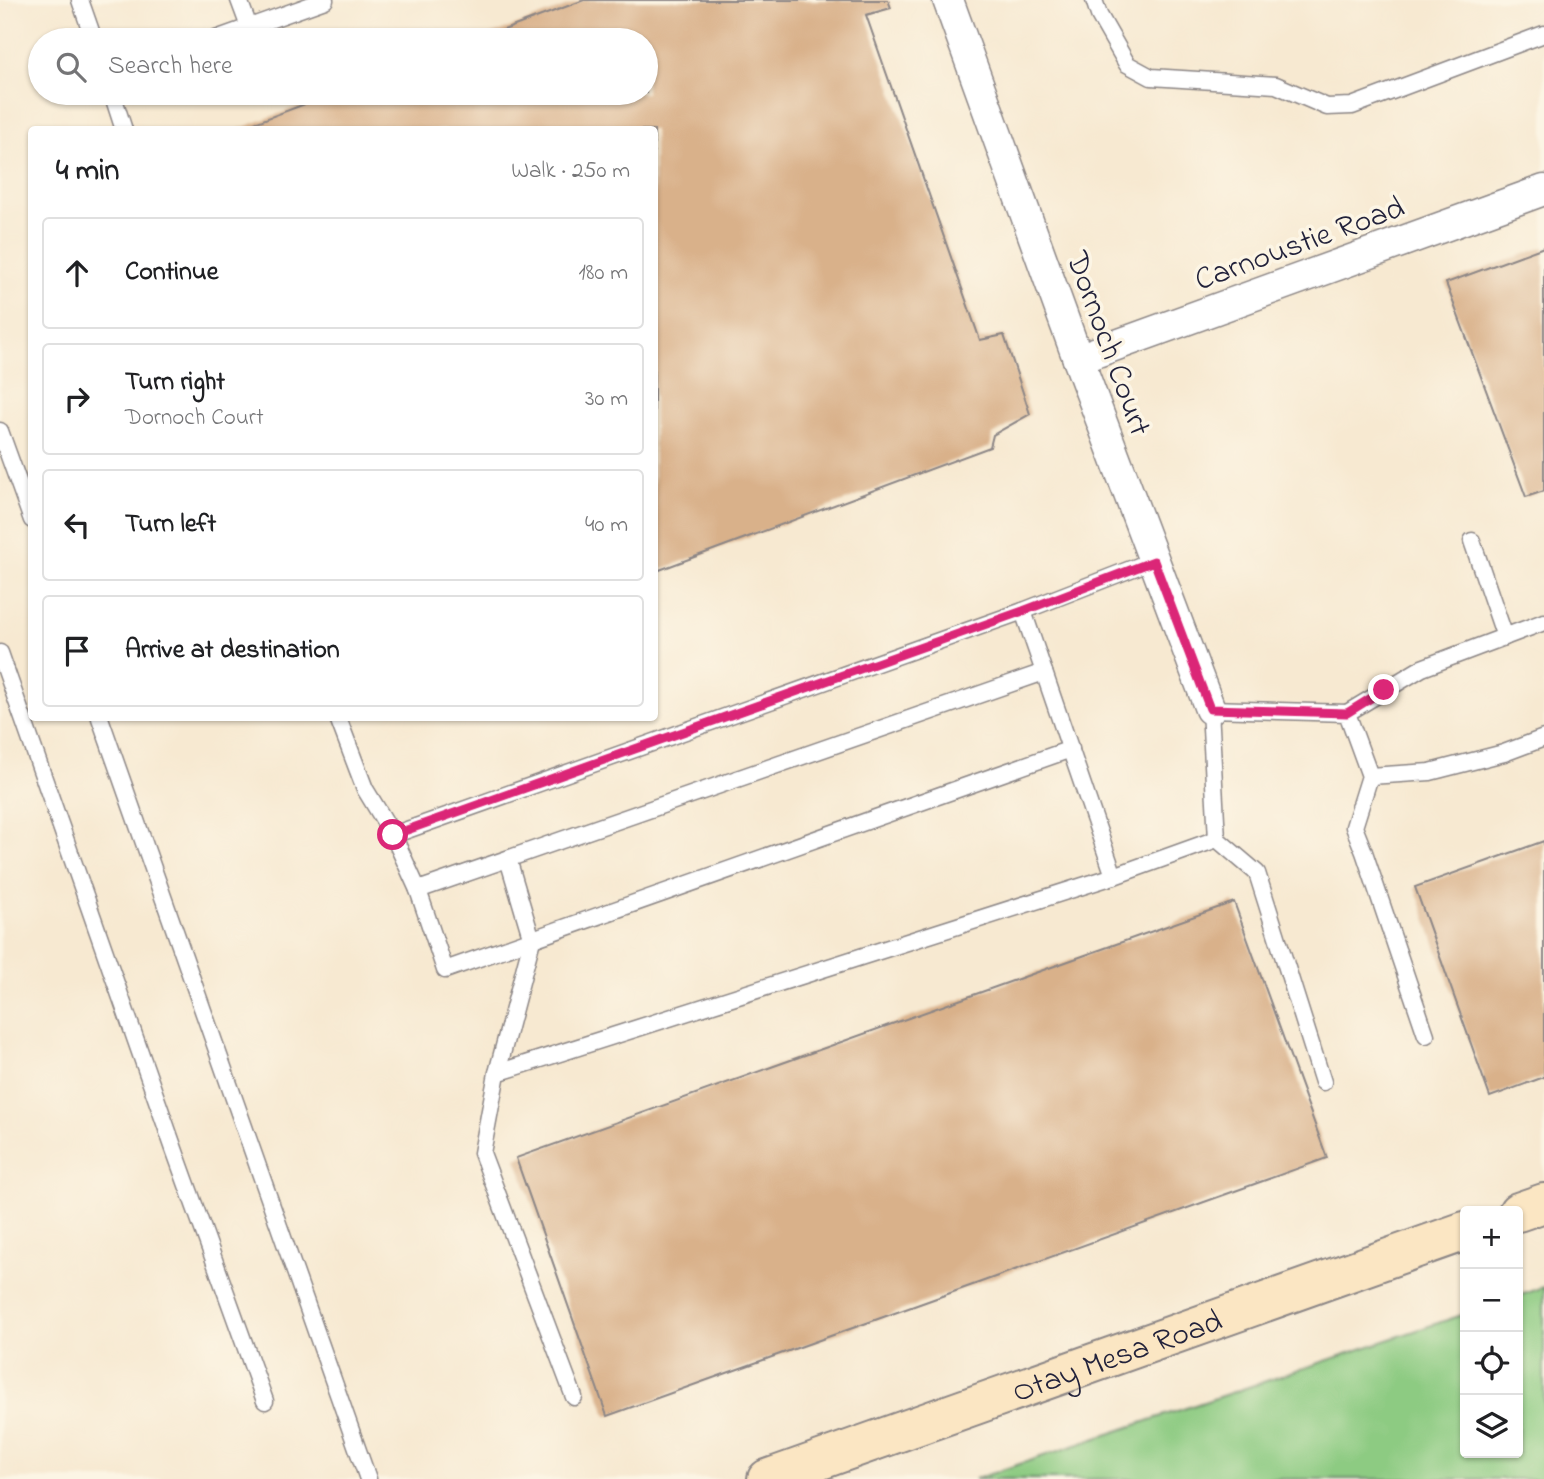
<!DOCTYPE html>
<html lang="en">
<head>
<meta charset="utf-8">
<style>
	body { margin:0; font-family:"Indie Flower",sans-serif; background:#f2f2f2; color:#202124 }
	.controls { position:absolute; right:21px; bottom:21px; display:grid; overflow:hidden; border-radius:7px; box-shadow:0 2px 5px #0004 }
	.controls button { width:63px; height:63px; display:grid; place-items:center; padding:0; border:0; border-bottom:2px solid #e0e0e0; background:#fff; color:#202124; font:35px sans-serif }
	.stop { position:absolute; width:21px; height:21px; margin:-16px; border:5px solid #db2777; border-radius:50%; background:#fff }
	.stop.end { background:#db2777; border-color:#fff; box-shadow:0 2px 7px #0008 }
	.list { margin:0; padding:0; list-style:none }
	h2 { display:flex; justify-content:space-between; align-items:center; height:91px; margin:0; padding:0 28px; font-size:30px }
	h2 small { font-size:23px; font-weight:400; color:#757577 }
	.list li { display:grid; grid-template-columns:46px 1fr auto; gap:21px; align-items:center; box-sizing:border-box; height:112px; margin:0 14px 14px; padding:0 14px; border:2px solid #e0e0e0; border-radius:7px }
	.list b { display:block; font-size:26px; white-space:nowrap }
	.list p { margin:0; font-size:23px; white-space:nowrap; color:#757577 }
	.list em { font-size:23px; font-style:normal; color:#757577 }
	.icon { flex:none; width:38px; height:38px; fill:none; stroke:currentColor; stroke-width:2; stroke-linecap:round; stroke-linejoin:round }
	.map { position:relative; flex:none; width:1544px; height:1479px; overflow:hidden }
	.search { position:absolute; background:#fff; box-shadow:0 2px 5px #0004; left:28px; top:28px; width:630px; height:77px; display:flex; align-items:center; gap:18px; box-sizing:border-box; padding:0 24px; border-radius:38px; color:#757577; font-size:26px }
	.panel { position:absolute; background:#fff; box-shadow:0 2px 5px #0004; left:28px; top:126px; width:630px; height:595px; border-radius:7px }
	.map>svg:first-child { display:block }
	.green { fill:#8dcb82; stroke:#58765e; stroke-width:2 }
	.building { fill:#d9b18a }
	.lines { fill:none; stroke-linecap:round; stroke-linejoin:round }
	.lane-casing { stroke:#8c8686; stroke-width:19 }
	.street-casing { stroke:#8c8686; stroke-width:33 }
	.secondary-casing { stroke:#8c8686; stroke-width:42 }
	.lane { stroke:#fff; stroke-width:16 }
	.street { stroke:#fff; stroke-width:30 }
	.secondary { stroke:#fbe6c3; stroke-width:38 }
	.route { stroke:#db2777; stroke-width:9 }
	.labels { text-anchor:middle; stroke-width:7; stroke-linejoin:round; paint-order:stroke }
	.street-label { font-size:32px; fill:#22223b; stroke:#fcf5e5 }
</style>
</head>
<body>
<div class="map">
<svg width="1544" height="1479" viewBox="0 0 1544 1479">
	<rect width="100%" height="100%" fill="#fcf5e5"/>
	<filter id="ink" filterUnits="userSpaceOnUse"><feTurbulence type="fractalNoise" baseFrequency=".0143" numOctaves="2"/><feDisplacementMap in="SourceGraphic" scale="14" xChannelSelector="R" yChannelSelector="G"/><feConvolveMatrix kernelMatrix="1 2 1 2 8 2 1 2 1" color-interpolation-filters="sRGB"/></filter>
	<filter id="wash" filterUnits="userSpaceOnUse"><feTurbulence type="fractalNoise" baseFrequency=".00686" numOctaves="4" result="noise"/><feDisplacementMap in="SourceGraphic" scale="28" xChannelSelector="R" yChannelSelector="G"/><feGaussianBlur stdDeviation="1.57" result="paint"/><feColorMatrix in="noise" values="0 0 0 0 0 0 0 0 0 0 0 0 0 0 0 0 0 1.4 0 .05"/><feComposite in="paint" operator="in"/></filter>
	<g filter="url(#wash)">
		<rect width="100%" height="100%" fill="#f7e9d1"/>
		<!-- green -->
		<path class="green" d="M1544,1287V1479H975L1465,1314V1453H1518V1296Z"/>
		<g id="blocks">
			<!-- building -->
			<g class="building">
				<path d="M584,0H888L891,8L866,15L980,340L1004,335L1030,414L993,435L990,447L654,572V130H236L334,93H646V40H477Z"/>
				<path d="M1544,247V491L1526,497L1446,283Z"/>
				<path d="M1544,841V1077L1490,1097L1415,887Z"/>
				<path d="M1234,902L1327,1158L607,1416L516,1158Z"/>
			</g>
		</g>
	</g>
	<g filter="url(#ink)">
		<use href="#blocks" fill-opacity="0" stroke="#8c8686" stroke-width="2"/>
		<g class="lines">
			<defs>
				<g id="lane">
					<path d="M80,0L94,40"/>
					<path d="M239,0L249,27"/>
					<path d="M1094,0L1099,15L1127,64L1151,77L1276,85L1327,107L1352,106L1544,34"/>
					<path d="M213,40L325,0"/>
					<path d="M112,93L124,130"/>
					<path d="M0,431L32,520"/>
					<path d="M1472,541L1505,637"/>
					<path d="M0,653L174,1149L265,1401"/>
					<path d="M1044,672L418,890L445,970L1071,749"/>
					<path d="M1347,713L1422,668L1544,622"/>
					<path d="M100,718L368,1479"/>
					<path d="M338,718L365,789L393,835L418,890"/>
					<path d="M1370,776L1430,772L1504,753L1544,738"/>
					<path d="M393,835L1023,611"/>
					<path d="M508,859L532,940L497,1073L482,1153L574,1397"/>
					<path d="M1114,876L1023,611L1154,560"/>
					<path d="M497,1073L1114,876L1217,839"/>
					<path d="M1323,1082L1257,873L1217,839L1210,709L1347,713L1370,776L1354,827L1364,852L1426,1035"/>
				</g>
				<g id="street">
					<path d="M948,0L1078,359L1210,709"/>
					<path d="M1078,359L1544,190"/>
				</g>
				<g id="secondary">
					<path d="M1518,1212L1544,1203"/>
					<path id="s1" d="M767,1479L1465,1231"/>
				</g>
			</defs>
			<!-- lane casing -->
			<use href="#lane" class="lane-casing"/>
			<!-- street casing -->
			<use href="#street" class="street-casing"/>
			<!-- secondary casing -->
			<use href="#secondary" class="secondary-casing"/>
			<!-- lane -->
			<use href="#lane" class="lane"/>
			<!-- street -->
			<use href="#street" class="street"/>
			<!-- secondary -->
			<use href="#secondary" class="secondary"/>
		</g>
	</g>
	<g class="lines" filter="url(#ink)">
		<!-- route -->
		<path class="route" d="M393,835L1023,611L1154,561L1210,709L1347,713L1384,690"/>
	</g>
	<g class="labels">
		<!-- street labels -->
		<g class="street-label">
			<text transform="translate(1299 242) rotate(-20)" y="11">Carnoustie Road</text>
			<text transform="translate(1110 343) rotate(70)" y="11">Dornoch Court</text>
			<text dy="11" stroke="none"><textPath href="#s1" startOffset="371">Otay Mesa Road</textPath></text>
		</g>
	</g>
</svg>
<div class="controls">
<button>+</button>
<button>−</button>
<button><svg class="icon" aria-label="locate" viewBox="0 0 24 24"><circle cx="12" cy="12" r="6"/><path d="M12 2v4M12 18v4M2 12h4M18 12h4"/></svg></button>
<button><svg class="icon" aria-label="layers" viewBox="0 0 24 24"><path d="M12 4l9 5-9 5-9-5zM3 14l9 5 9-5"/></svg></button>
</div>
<div class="stop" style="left:393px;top:835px"></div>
<div class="stop end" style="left:1384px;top:690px"></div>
<div class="search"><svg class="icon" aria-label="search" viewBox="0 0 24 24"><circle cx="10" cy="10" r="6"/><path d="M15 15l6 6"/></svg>Search here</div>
<section class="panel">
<h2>4 min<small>Walk · 250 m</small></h2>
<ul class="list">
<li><svg class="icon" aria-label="ahead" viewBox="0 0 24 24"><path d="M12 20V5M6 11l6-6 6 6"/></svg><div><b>Continue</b></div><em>180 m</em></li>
<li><svg class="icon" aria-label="right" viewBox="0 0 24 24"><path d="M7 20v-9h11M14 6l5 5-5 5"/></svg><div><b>Turn right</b><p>Dornoch Court</p></div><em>30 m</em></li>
<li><svg class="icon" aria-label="left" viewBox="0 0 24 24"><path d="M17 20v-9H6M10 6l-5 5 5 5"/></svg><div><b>Turn left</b></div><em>40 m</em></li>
<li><svg class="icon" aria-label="arrive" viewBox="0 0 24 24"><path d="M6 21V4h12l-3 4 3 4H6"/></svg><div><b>Arrive at destination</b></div></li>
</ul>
</section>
</div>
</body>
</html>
